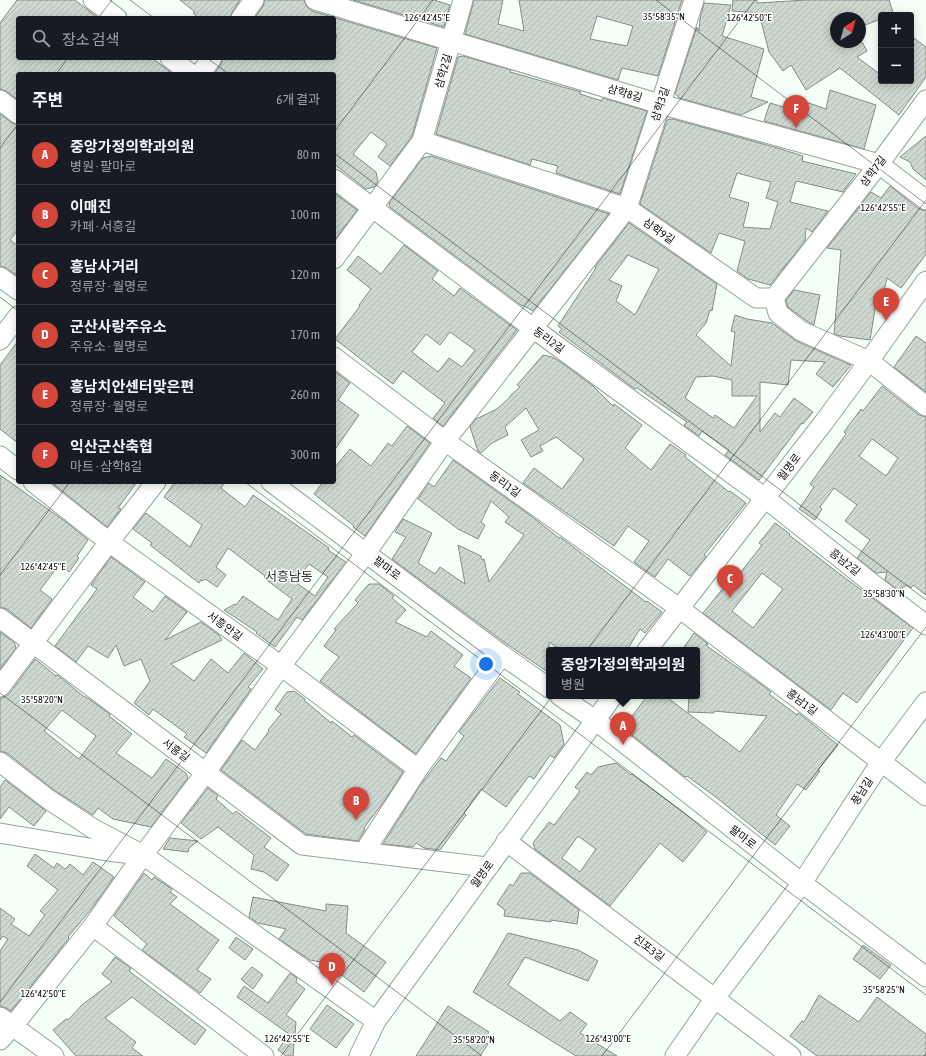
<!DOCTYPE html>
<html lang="ko">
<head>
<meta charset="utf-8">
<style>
	body { margin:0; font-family:"Asap Condensed","Noto Sans KR",sans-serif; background:#242831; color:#f1f3f6 }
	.controls { position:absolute; right:12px; top:12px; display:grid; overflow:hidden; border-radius:4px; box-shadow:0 2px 10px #0003 }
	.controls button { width:36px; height:36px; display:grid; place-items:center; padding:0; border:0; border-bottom:1px solid #363941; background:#171b24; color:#f1f3f6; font:20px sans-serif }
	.compass { position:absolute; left:830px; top:12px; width:36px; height:36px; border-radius:50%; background:#171b24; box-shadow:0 2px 10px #0003; rotate:37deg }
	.you { position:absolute; left:486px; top:664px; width:14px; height:14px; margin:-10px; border:3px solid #fff; border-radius:50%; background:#1a73e8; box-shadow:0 0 0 6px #1a73e833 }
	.badge { display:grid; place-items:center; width:26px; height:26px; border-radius:50%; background:#d34639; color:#fff; font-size:13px; font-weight:700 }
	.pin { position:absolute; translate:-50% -33px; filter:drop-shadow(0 1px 2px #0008) }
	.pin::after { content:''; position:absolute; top:21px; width:14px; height:12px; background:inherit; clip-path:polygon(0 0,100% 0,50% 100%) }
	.popup { position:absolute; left:546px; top:647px; width:154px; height:52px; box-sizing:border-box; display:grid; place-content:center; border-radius:4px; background:#171b24; filter:drop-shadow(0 1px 3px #0005); font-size:13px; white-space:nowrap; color:#9ea1a6 }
	.popup b { font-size:15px; color:#f1f3f6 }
	.popup::after { content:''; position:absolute; left:50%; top:100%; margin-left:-8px; border:8px solid transparent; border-top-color:#171b24 }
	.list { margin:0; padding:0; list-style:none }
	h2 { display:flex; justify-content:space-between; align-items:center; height:52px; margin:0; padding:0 16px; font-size:17px }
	h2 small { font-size:13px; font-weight:400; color:#9ea1a6 }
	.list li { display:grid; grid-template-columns:26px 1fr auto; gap:12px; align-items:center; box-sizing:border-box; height:60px; padding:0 16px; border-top:1px solid #363941 }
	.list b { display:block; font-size:15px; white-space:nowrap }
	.list p { margin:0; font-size:13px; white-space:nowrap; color:#9ea1a6 }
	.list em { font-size:13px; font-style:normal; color:#9ea1a6 }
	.icon { flex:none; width:22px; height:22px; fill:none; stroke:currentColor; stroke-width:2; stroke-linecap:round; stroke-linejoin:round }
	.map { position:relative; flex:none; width:926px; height:1056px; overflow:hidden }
	.search { position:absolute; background:#171b24; box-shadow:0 2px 10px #0003; left:16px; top:16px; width:320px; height:44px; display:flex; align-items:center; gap:10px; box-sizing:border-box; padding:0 14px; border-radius:4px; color:#9ea1a6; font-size:15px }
	.panel { position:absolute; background:#171b24; box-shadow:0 2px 10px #0003; left:16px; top:72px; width:320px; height:412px; border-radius:4px }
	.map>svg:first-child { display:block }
	.building { fill:url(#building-hatch); stroke:#838c86; fill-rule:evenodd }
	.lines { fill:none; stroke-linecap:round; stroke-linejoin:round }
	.minor-casing { stroke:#99a29c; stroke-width:21 }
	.minor { stroke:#fff; stroke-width:19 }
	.ticks { fill:none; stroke:#0b0e0c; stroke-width:1; stroke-opacity:0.45 }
	.labels { text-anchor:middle; stroke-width:3; stroke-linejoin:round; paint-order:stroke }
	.street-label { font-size:11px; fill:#0b0e0c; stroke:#fff }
	.quarter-label { font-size:13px; fill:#2c342f; stroke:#fff }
	.ticks-label { font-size:10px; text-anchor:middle; fill:#0b0e0c; stroke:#fff; stroke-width:3; stroke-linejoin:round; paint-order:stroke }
</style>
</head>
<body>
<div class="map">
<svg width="926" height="1056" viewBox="0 0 926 1056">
	<defs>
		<pattern id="building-hatch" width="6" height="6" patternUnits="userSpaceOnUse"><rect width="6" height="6" fill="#ced8d1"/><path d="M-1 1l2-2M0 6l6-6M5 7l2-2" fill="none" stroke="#b0b8b2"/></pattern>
	</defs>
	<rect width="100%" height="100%" fill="#f4fff8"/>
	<!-- building -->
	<g class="building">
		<path d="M17,0H75L98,18H18V58H152L173,74H18V100L6,91L0,89V23Z"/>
		<path d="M180,0H240L232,12L230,18H199L193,13L195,12Z"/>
		<path d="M265,0H304L307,7L312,11L437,48L412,136L390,166L378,157L387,144L371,132L353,154L376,172L378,182L374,187L366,189L334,164V74H214L221,64L223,58H334V45L337,35L334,34V18H255L263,6Z"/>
		<path d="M353,0H434L450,5L444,27Z"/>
		<path d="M474,0H503L498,24L524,31L519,0H682L658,76L622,68L618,80L465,34ZM597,16L633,26L627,46L590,39Z"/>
		<path d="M733,0H757V3L807,0H889L894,15H881V19L860,27V18H836V42H862L867,51L857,57L881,75V81H911V36L926,47V77L899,115L840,68L806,90L791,65L783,71L769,52L759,13L732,11Z"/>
		<path d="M704,3L731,5L722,36L764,49L751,97L768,102L741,115L679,98L675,93L697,27L699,31L700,19Z"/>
		<path d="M463,56L511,70L510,72L581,92L580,94L602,101L603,98L647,111L620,194L556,173L558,166L532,159L530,165L436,134L458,57Z"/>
		<path d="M830,90L876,105L864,149L764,121L770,103L800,112L803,101L826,109Z"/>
		<path d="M0,114L12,123L18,125V230L10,240L18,246V276L6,268L0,266Z"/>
		<path d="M673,119L781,149L803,156L802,161L856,174L843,192L796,181L790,202L828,211L812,232L806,228L805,241L770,285L748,279L737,271L745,241L719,233L711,253L640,204L667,120ZM737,173L771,182L766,198L778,202L770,229L743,227L749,203L729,197Z"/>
		<path d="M926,136V180L913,169L910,162L900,157Z"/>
		<path d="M431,156L609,214L533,311L522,305V306L390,207L389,203L423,158Z"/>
		<path d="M890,186L919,209L926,211V254L901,288L887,278L881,304L876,303L870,340L840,336L834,334L841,250L827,248L871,192L881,198Z"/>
		<path d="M334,193L357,210L334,241Z"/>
		<path d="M629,223L717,284L712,311L710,310L706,323L696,335L731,366L735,332L731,331L735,315L747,319L772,323L796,341L851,365L833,387L816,374L825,362L791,360L788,385L760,382V432L775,413L780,417L794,398L813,412L803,424L802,423L759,480L725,455L729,450L702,431L699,436L684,425L687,422L637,388L635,389L559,332L562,329L558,326L596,268L595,267ZM628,255L659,269L635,315L616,301L622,286L609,280ZM713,376L732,380V396H757L734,428L715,415L713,418L685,398L696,377Z"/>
		<path d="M404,245L438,271L432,279L454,296L460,288L517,330L443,426L433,418L445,403L403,371L393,384L335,339L360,306L359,305L371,289L347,270L358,256L381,274ZM450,332L475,350L462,367L449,358L438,372L412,352L426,334L440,345Z"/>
		<path d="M794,290L820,295L814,325L807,321L788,307L786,300Z"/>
		<path d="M916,336L926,343V392L894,367Z"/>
		<path d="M18,341V443L0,429V365Z"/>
		<path d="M543,355L552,357L562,363L593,386L613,406L614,404L642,425L625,448L651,470L670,444L686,455L685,457L729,492L730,491L746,503L704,555L706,557L690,576L668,559L655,577L634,562L649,541L628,526L614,546L523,483L534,468L562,489L584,459L556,437L540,446L543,451L531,457L521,440L539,430L526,408L505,427L508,435L492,443L481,453L478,451L470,427L476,419L497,409L510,397V396L520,387L517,385Z"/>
		<path d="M334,371L350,383L338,400L359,415L334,451Z"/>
		<path d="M882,386L919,415L926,417V595L913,585L911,588L907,585L898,590L885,580L887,572L876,573L857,558L870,540L845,521L857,505L834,488L820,507L822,509L815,520L799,509L814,487L810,484L846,434L844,432L861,409L863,411ZM872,439L898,458L886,476L859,456Z"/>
		<path d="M407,426L430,443L365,536L353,527L354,526L314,494L323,482H334V468L350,449L371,466L388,443L392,446Z"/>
		<path d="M453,460L531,516L559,538L560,537L646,602L647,601L662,612L645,633L640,629L627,650H561L549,642V673L504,642L392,559L406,537L395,532L403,519L432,533L418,563L435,574L440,567L465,584L458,545L481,556L482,560L484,559L489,582L524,535L505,522L509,517L491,501L481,522L485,525L478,539L458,529L418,499L429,483L434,487Z"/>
		<path d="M0,475L66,522L88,540L77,556L79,558L69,572L59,565L40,590L52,599L31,628L7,609L0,607Z"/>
		<path d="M51,482H137L118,508L121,509L107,527Z"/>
		<path d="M175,482H225L221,488L245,507L253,495L308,533L329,548L328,550L346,562L302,620L297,617L275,647L256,633L257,632L224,610L235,604L236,605L243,596L278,620L292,599L264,578L265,576L228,548L216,567L226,575L217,587L205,579L203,581L201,580L199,583L150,545L152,543L133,529L146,513L190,547L202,525L164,497ZM309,564L328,577L315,596L295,582Z"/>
		<path d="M775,523L790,534L789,535L841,575L913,628L857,703L843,693L831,710L703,613L734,575L737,577L762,545L759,543ZM762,573L783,589L753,628L732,611Z"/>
		<path d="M111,557L145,582L133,597L153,612L165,596L187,612L165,640L201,622L219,635L222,640L171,664L194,681L211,659L228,673L244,653L263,669L248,687L251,689L206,753L184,737L187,734L153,709L149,715L134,703L150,681L141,659L124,666L116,645L108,658L88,646L76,662L55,646L97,589L91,585Z"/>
		<path d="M369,584H379L394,596L392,598L406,610L395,622L427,637L431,631L463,655L454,666L471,678L416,754L320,681L339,657L324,646L336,630L334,629L358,603L355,600Z"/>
		<path d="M0,632L14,642L16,648L0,669Z"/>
		<path d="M694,633L708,644L706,645L711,649L758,682L771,692L769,694L797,715L798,713L800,714L838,745L818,770L820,771L806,790L797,784L776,815L790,826L775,845L717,798L687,776L685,777L632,735L630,719L647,696H665L740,752L767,716L714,711V713L688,712L689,696H697V650H682Z"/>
		<path d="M35,659L56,676L57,675L66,682L83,696L89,699L110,714L109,716L132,734L116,753L152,778L166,759L186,773L188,778L151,827L113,819L98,808L93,815L54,790L7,753L0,751V698L5,697L9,694ZM62,710L96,736L79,759L44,731Z"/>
		<path d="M500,678L520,692L518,694L560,725L564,744L554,758L550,755L534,779L529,776L506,807L481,789L464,813L466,815L440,850L424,848L416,843L413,847L383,844L419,787L441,758L446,761L464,736L459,732Z"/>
		<path d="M294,691L305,699L304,700L331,723L332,721L352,737L354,735L403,772L387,797L364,828L365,830L358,841L306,834L221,770L242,740L255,750L269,731L268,730L281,714L275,709L287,692Z"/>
		<path d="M616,763L631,775L632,774L684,813L707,832L683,862L660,843L610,906L535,849L533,843L549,822L554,825L580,791L575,787L587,772L591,775L598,767ZM578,836L596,849L580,872L562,858Z"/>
		<path d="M5,780L46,811L34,826L9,807L0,819V787Z"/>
		<path d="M208,788L218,796L216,799L233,814L236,811L271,838L264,847L289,865L277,881L264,872L251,869L254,855L218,827L201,839L181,823Z"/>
		<path d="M170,838L198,841L189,848L188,852L163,849Z"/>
		<path d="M35,854L54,868L57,863L65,869L70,864L83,875L93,862L114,877L92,908L68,937L69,938L55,956L11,1011L6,1008L0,1006V951L8,939L3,936L0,940V908L15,919L11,924L29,936L45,915L40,911L58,890L27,866Z"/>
		<path d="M144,873L152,880L154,877L172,889L170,892L177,897L170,904L219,940L197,970L211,979L200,993L142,950L147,944L114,916Z"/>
		<path d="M521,873H530L579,910L577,924L551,920V922L504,916L505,910L497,904L510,884L513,886Z"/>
		<path d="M253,897L326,911V904L348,906L346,933L386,962L364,992L326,963L310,960L279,939L286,929L258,923L249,917Z"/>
		<path d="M508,933L578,950L598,961L588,981L525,957L508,985L560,1021L570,1012L587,1024L580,1033L617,1056H576L473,992Z"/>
		<path d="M236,937L253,949L245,960L229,948Z"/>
		<path d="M863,945L891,965L880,979L853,959Z"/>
		<path d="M115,957L131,968L129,971L206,1030L195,1045L132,997L105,1018L136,1042L132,1048L143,1056H76L53,1030L66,1019L68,1020L82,1005L112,982L102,974Z"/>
		<path d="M252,967L263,975L253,989L241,979Z"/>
		<path d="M290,973L297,978L296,982L305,989L286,1015L296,1022L293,1056H286L278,1050L289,1034L237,997L244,986L268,1003Z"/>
		<path d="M819,995L859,1022L877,997L926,1034V1056H817L790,1036L802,1021L804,1022Z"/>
		<path d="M327,1005L354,1024L336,1048L310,1029Z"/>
		<path d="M448,1006L489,1032L483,1041L488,1044L480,1056H416Z"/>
	</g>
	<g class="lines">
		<defs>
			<g id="minor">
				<path d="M93,0L117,18"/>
				<path d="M315,0L660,104L879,164L926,200"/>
				<path d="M241,18L254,0"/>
				<path d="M170,58L191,74"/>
				<path d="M200,74L212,58"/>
				<path d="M0,100L18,114"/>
				<path d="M422,141L627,208L756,298H774"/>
				<path d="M334,179L534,329L765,498L874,585L926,625"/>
				<path d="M334,259L422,141L463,0"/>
				<path d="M0,277L18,290"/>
				<path d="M774,298L879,164L926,100"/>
				<path d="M774,298L778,313L801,331L869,361L926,406"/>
				<path d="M0,340L18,316"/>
				<path d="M334,357L445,441L679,608L926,796"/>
				<path d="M0,456L18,470"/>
				<path d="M33,482L109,542L281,666L418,769"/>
				<path d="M271,482L502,655L549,688"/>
				<path d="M0,618L302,845L487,867"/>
				<path d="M647,650L824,422L869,361L926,281"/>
				<path d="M0,687L109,542L156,482"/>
				<path d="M560,696L595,720L802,883L926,977"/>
				<path d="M0,762L48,799L92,828L143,855L376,1021"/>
				<path d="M0,833L107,851L133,854"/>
				<path d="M506,841L791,1056"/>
				<path d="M364,852L418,769L502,655"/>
				<path d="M93,926L264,1056"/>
				<path d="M0,1017L54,1056"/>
				<path d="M0,1040L13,1026L93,926L143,855L206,772L281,666L366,553L445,441L627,208L694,0"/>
				<path d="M359,1056L376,1021L613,696"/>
				<path d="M675,1056L715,998L802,883L881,762L926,702"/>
			</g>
		</defs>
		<!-- minor casing -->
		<use href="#minor" class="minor-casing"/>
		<!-- minor -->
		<use href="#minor" class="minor"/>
	</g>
	<!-- ticks -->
	<path class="ticks" d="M130,0L154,18M656,0L926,204M98,18L112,0M207,58L229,74M56,74L68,58M334,132L433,0M0,148L18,124M334,153L926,600M0,297L18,311M245,482L926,995M0,575L70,482M0,693L482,1056M0,1002L755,0M281,1056L926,200M602,1056L926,627M924,1056L926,1053"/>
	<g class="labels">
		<!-- street labels -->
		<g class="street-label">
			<text transform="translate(443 71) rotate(-74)" y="4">삼학2길</text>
			<text transform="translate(625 93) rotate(17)" y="4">삼학8길</text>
			<text transform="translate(660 104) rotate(-72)" y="4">삼학3길</text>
			<text transform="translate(873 171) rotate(-52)" y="4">삼학7길</text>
			<text transform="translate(659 231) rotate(35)" y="4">삼학9길</text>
			<text transform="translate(549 340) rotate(36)" y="4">동리2길</text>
			<text transform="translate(789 467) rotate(-53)" y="4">월명로</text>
			<text transform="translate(505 484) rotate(36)" y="4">동리1길</text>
			<text transform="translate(845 562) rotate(39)" y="4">흥남2길</text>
			<text transform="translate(387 568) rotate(37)" y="4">팔마로</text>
			<text transform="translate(225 626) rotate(36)" y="4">서흥안길</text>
			<text transform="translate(802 702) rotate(37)" y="4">흥남1길</text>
			<text transform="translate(176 750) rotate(37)" y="4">서흥길</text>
			<text transform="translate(862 791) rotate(-57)" y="4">풍남길</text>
			<text transform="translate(743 837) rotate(38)" y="4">팔마로</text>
			<text transform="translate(482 874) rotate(-54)" y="4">월명로</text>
			<text transform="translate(649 948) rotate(37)" y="4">진포3길</text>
		</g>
		<!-- quarter labels -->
		<g class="quarter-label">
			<text x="289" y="581">서흥남동</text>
		</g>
	</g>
	<g class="ticks-label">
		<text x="664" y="20">35°58'35"N</text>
		<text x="427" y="21">126°42'45"E</text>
		<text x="749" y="21">126°42'50"E</text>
		<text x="883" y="211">126°42'55"E</text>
		<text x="43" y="570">126°42'45"E</text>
		<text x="884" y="597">35°58'30"N</text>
		<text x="883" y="638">126°43'00"E</text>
		<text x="42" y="703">35°58'20"N</text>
		<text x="884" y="993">35°58'25"N</text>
		<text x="43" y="997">126°42'50"E</text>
		<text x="287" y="1042">126°42'55"E</text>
		<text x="608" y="1042">126°43'00"E</text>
		<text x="474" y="1043">35°58'20"N</text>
	</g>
</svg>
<div class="controls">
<button>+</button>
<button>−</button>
</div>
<svg class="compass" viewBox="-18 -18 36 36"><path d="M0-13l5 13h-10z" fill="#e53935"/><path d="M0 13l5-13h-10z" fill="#9ea1a6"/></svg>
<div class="you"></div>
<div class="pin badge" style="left:623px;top:745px">A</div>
<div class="popup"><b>중앙가정의학과의원</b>병원</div>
<div class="pin badge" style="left:356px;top:820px">B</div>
<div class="pin badge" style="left:730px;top:598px">C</div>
<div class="pin badge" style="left:332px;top:986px">D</div>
<div class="pin badge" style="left:886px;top:321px">E</div>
<div class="pin badge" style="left:796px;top:128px">F</div>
<div class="search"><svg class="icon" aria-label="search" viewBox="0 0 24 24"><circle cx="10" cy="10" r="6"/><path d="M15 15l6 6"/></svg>장소 검색</div>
<section class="panel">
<h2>주변<small>6개 결과</small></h2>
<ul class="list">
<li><span class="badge">A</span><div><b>중앙가정의학과의원</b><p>병원 · 팔마로</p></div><em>80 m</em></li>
<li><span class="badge">B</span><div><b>이매진</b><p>카페 · 서흥길</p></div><em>100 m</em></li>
<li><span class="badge">C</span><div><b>흥남사거리</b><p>정류장 · 월명로</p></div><em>120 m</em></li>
<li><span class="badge">D</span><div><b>군산사랑주유소</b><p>주유소 · 월명로</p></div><em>170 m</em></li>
<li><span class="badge">E</span><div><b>흥남치안센터맞은편</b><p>정류장 · 월명로</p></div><em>260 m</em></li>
<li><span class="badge">F</span><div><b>익산군산축협</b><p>마트 · 삼학8길</p></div><em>300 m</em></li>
</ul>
</section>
</div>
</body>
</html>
